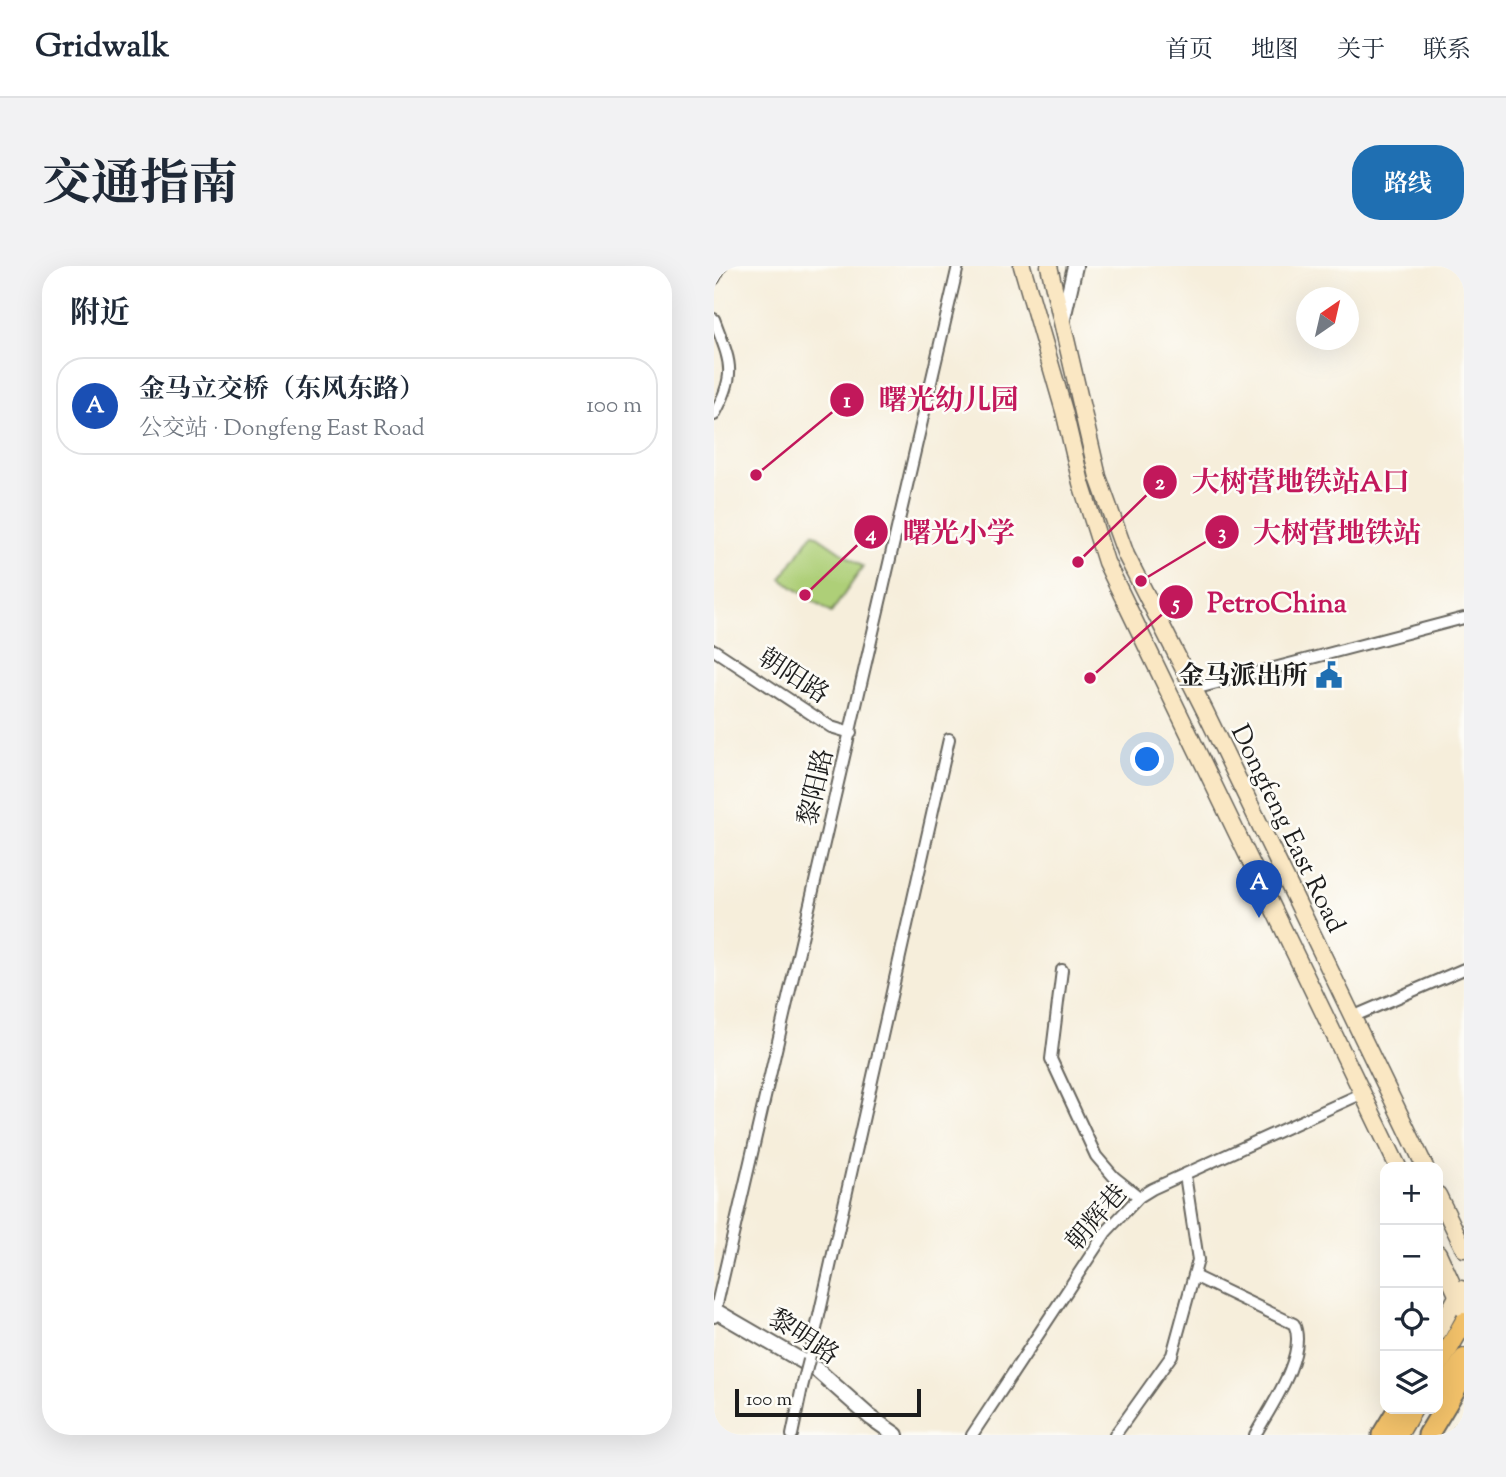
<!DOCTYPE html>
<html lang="zh">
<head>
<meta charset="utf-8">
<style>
	body { margin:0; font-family:"Sorts Mill Goudy","Noto Serif SC",serif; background:#f2f2f3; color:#1f2937 }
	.controls { position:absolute; right:21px; bottom:21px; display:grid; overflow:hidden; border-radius:14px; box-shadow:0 7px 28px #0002 }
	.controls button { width:63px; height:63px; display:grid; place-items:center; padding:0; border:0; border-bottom:2px solid #e0e1e3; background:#fff; color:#1f2937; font:35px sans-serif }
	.compass { position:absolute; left:582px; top:21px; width:63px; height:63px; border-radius:50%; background:#fff; box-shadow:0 7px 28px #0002; rotate:34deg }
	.scale { position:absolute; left:21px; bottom:18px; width:186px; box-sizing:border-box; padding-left:7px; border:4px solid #1c1c1c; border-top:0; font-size:19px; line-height:24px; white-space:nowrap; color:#1c1c1c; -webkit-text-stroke:5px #fdfcf7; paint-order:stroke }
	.you { position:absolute; left:434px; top:494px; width:24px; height:24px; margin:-18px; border:5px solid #fff; border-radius:50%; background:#1a73e8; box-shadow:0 0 0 10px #1a73e833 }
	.badge { display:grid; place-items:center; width:46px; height:46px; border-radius:50%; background:#1f6fb2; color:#fff; font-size:23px; font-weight:700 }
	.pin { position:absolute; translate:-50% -58px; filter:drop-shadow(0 2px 4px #0008) }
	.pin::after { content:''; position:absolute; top:37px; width:24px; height:21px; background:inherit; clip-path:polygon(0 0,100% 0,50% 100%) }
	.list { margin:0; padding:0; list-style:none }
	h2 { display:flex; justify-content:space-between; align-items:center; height:91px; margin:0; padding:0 28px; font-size:30px }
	h2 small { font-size:23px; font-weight:400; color:#747a83 }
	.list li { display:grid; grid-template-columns:46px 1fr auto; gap:21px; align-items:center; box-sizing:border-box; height:98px; margin:0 14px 14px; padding:0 14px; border:2px solid #e0e1e3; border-radius:28px }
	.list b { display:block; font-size:26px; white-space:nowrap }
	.list p { margin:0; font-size:23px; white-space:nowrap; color:#747a83 }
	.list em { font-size:23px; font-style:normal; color:#747a83 }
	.icon { flex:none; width:38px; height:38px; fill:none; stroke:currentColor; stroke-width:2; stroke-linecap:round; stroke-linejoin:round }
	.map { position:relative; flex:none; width:750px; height:1169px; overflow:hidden; border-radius:28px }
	header { display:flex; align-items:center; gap:42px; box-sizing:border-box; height:98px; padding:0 35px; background:#fff; border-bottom:2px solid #e0e1e3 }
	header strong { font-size:33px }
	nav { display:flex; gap:38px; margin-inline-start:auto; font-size:24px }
	.intro { display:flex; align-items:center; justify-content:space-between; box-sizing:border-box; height:168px; padding:0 42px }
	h1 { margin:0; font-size:49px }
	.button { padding:18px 32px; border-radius:28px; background:#1f6fb2; color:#fff; font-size:24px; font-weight:700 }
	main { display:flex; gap:42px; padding:0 42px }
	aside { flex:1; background:#fff; border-radius:28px; box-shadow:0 7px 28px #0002 }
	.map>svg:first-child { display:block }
	.green { fill:#aecf78; stroke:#65764a; stroke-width:2 }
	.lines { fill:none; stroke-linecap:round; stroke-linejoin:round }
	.minor-casing { stroke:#68665f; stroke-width:14 }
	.tertiary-casing { stroke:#68665f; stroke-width:18 }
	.secondary-casing { stroke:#68665f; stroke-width:19 }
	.primary-casing { stroke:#68665f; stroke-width:21 }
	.trunk-casing { stroke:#68665f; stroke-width:23 }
	.minor { stroke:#fff; stroke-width:10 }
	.tertiary { stroke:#fff; stroke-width:14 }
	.secondary { stroke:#fae7c3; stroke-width:16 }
	.primary { stroke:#f3c26a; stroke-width:18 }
	.trunk { stroke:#f3c26a; stroke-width:19 }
	.minor-bridge-casing { stroke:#68665f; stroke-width:14; stroke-linecap:butt }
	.minor-bridge { stroke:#fff; stroke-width:10 }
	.labels { text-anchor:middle; stroke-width:5; stroke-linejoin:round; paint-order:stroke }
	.street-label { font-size:26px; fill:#1c1c1c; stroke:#fdfcf7 }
	.poi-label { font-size:26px; font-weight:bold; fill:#1c1c1c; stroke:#fdfcf7; text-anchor:end }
	.leader { fill:none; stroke:#c2185b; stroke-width:2.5 }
	.callout-dot { fill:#c2185b; stroke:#fdfcf7; stroke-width:2.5 }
	.mark-label { font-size:21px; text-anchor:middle; font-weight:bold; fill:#fff }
	.callout-label { font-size:28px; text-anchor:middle; font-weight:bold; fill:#c2185b; stroke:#fdfcf7; stroke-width:5; stroke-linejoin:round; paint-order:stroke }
</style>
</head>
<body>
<header>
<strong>Gridwalk</strong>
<nav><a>首页</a><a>地图</a><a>关于</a><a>联系</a></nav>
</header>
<div class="intro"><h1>交通指南</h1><a class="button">路线</a></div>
<main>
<aside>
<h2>附近<small></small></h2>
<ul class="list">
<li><span class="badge" style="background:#1a4fb4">A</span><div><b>金马立交桥（东风东路）</b><p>公交站 · Dongfeng East Road</p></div><em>100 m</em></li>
</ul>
</aside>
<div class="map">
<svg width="750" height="1169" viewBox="0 0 750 1169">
	<rect width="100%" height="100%" fill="#fdfcf7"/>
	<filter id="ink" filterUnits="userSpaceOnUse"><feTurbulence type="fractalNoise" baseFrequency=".0143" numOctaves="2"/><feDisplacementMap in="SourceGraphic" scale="14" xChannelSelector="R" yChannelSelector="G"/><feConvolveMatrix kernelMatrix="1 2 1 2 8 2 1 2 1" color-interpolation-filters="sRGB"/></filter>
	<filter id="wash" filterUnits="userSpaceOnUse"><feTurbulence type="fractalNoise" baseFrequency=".00686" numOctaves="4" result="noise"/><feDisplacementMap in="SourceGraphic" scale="28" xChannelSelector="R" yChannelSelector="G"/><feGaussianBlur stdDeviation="1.57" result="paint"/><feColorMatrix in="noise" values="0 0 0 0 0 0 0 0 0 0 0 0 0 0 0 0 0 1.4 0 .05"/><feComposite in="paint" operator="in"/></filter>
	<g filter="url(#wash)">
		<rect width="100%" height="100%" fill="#f6eedb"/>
		<!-- green -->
		<path class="green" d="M99,267L149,301L117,347L67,313Z"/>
	</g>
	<g filter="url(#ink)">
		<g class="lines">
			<defs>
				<g id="minor">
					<path d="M0,13L7,0"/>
					<path d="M0,53C16,96 24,106 0,149"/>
					<path d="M0,384L117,461L137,467"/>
					<path d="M480,423L750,352"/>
					<path d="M348,704L337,793L382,890L400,911L425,931"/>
					<path d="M638,751L750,703"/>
					<path d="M480,1010L580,1058C594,1088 556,1142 541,1169"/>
					<path d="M0,1051L244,0"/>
					<path d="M95,1094L235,473"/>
					<path d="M78,1169L88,1121"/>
					<path d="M258,1169L392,966L425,931L438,923L649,827"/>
					<path d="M401,1169L458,1089L484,994L471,909"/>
				</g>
				<g id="tertiary">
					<path d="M348,57L361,0"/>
					<path d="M0,1044L102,1103L156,1151L182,1169"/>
				</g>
				<g id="secondary">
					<path d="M308,0L350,145L367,217L392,296L684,901"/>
					<path d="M335,0L384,211L412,289L491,445L711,901"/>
					<path d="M724,929L750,983"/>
					<path d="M724,987L750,1044"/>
					<path d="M724,1066L747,1023"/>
				</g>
				<g id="primary">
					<path d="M724,1101L750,1056"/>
					<path d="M731,1123L750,1092"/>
					<path d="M684,1169L699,1143"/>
				</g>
				<g id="trunk">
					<path d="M668,1169L682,1146"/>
					<path d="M714,1169L750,1109"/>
					<path d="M748,1169L750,1166"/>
				</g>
			</defs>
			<!-- minor casing -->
			<use href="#minor" class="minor-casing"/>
			<!-- tertiary casing -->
			<use href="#tertiary" class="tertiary-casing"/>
			<!-- secondary casing -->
			<use href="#secondary" class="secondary-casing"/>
			<!-- primary casing -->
			<use href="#primary" class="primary-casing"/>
			<!-- trunk casing -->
			<use href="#trunk" class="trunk-casing"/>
			<!-- minor -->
			<use href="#minor" class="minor"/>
			<!-- tertiary -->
			<use href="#tertiary" class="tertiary"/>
			<!-- secondary -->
			<use href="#secondary" class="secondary"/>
			<!-- primary -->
			<use href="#primary" class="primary"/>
			<!-- trunk -->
			<use href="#trunk" class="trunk"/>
			<defs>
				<path id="minor-bridge" d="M88,1121L95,1094"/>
			</defs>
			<!-- minor-bridge casing -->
			<use href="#minor-bridge" class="minor-bridge-casing"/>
			<!-- minor-bridge -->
			<use href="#minor-bridge" class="minor-bridge"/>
		</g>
	</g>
	<!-- icons -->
	<defs>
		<symbol id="civic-bare" viewBox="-9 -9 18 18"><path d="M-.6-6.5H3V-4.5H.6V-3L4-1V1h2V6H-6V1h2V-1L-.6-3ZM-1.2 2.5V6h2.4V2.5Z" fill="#1f6fb2" stroke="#fdfcf7" stroke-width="2.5" paint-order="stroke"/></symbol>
	</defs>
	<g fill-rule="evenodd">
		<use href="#civic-bare" x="596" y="390" width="38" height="38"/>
	</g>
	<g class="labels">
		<!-- street labels -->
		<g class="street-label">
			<text transform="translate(80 409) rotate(33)" y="9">朝阳路</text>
			<text transform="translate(101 521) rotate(-77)" y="9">黎阳路</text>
			<text transform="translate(575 562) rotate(64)" y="9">Dongfeng East Road</text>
			<text transform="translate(382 951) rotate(-49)" y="9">朝辉巷</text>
			<text transform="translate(90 1070) rotate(33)" y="9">黎明路</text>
		</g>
		<!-- poi labels -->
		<g class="poi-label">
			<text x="594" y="418">金马派出所</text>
		</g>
	</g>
	<!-- callouts -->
	<path class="leader" d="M42 209L133 134M364 296L446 216M427 315L508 266M91 329L157 266M376 412L462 336"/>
	<g class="callout-dot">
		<circle cx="42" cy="209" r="7"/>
		<circle cx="364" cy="296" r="7"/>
		<circle cx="427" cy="315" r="7"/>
		<circle cx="91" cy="329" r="7"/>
		<circle cx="376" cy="412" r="7"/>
		<circle cx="133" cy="134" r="18"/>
		<circle cx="446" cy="216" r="18"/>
		<circle cx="508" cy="266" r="18"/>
		<circle cx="157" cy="266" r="18"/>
		<circle cx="462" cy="336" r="18"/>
	</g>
	<g class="mark-label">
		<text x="133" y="141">1</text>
		<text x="446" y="223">2</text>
		<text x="508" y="273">3</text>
		<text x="157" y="274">4</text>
		<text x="462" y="344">5</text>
	</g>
	<g class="callout-label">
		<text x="235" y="143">曙光幼儿园</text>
		<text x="587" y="225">大树营地铁站A口</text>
		<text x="623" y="276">大树营地铁站</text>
		<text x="245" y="276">曙光小学</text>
		<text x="563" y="346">PetroChina</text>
	</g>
</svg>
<div class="controls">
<button>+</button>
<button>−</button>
<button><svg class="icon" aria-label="locate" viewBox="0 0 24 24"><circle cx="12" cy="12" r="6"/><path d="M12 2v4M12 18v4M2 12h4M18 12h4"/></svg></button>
<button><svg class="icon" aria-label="layers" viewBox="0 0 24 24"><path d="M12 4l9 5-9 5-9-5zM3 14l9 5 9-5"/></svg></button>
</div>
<svg class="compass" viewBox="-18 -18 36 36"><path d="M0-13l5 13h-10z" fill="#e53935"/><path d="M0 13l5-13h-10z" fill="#747a83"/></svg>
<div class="scale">100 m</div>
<div class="you"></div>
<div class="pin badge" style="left:545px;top:652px;background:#1a4fb4">A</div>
</div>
</main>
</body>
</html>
